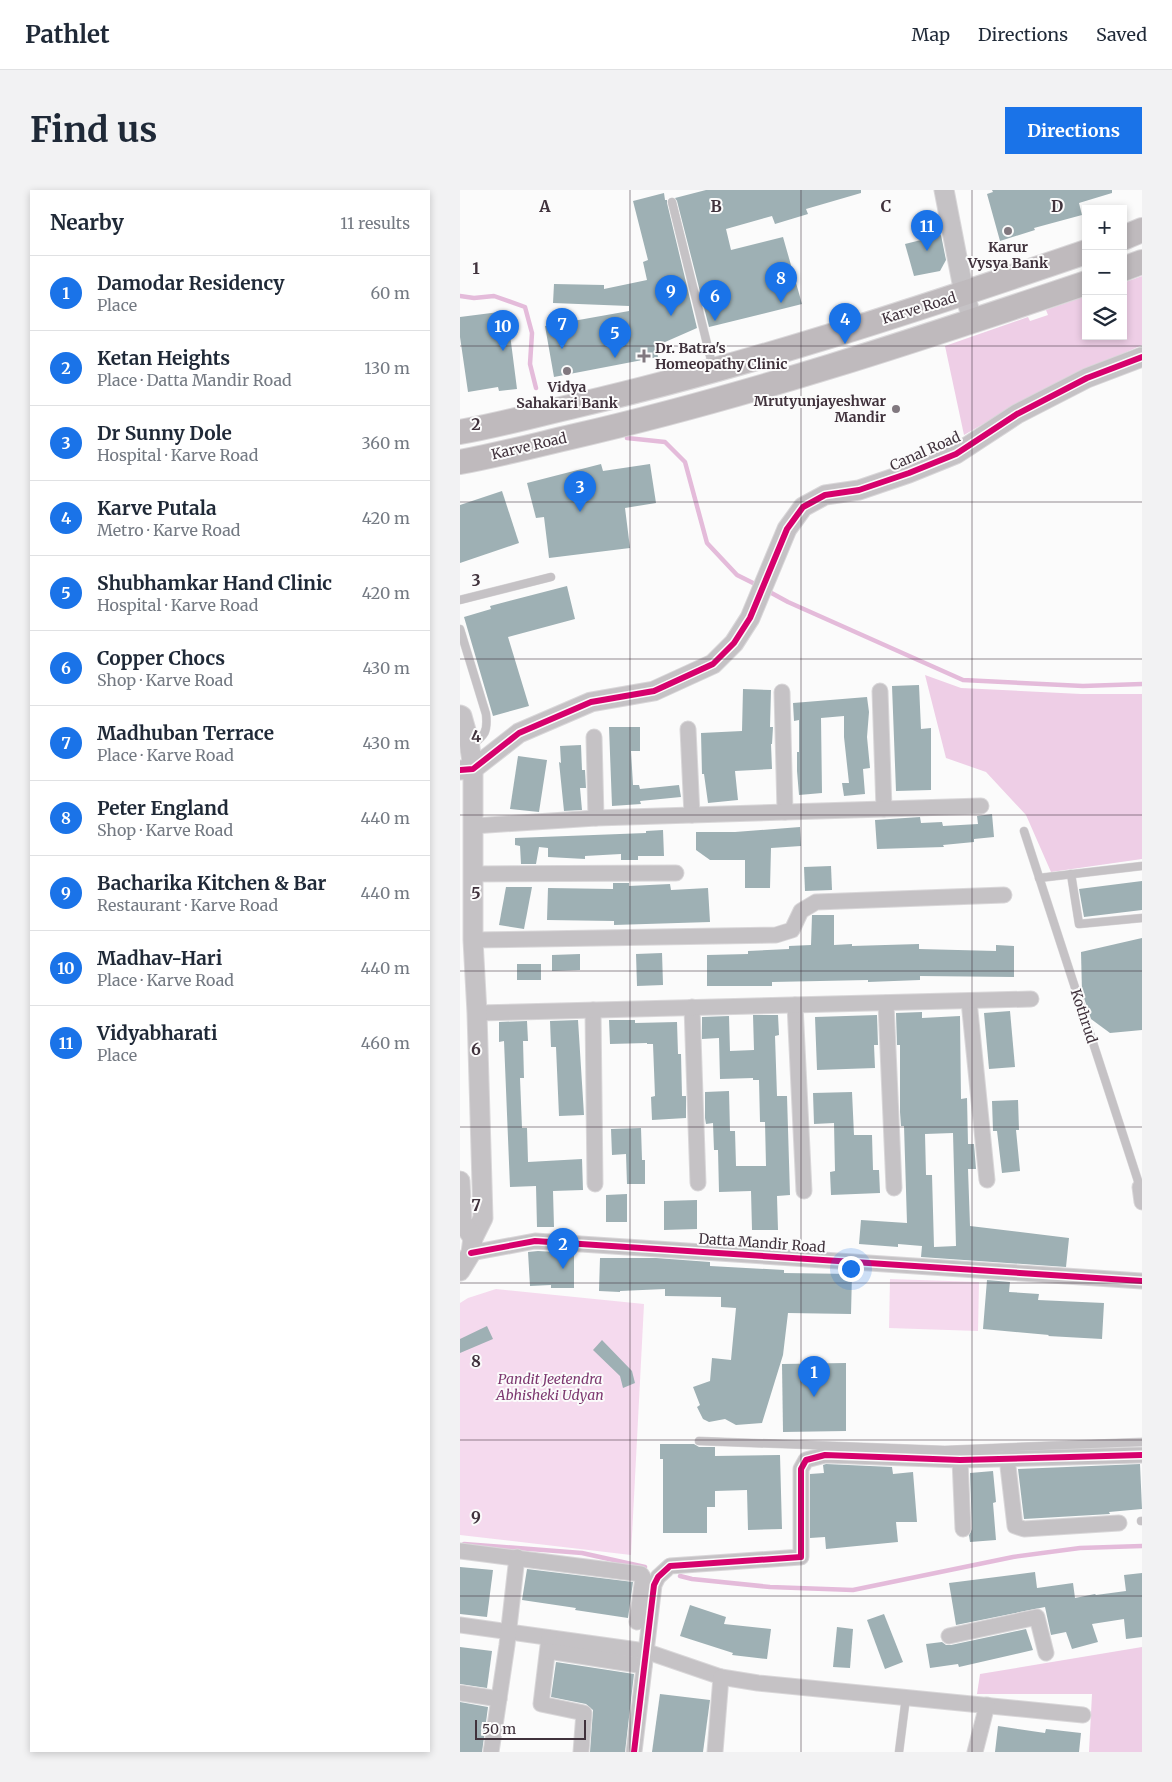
<!DOCTYPE html>
<html lang="en">
<head>
<meta charset="utf-8">
<style>
	body { margin:0; font-family:Merriweather,serif; background:#f2f2f3; color:#1f2937 }
	.controls { position:absolute; right:15px; top:15px; display:grid; overflow:hidden; border-radius:0px; box-shadow:0 2px 8px #0003 }
	.controls button { width:45px; height:45px; display:grid; place-items:center; padding:0; border:0; border-bottom:1px solid #e0e1e3; background:#fff; color:#1f2937; font:25px sans-serif }
	.scale { position:absolute; left:15px; bottom:12px; width:111px; box-sizing:border-box; padding-left:5px; border:2px solid #40323c; border-top:0; font-size:14px; line-height:18px; white-space:nowrap; color:#40323c; -webkit-text-stroke:4px #fbfbfb; paint-order:stroke }
	.you { position:absolute; left:390px; top:1078px; width:18px; height:18px; margin:-12px; border:4px solid #fff; border-radius:50%; background:#1a73e8; box-shadow:0 0 0 8px #1a73e833 }
	.badge { display:grid; place-items:center; width:32px; height:32px; border-radius:50%; background:#1a73e8; color:#fff; font-size:16px; font-weight:700 }
	.pin { position:absolute; translate:-50% -41px; filter:drop-shadow(0 1px 2px #0008) }
	.pin::after { content:''; position:absolute; top:26px; width:18px; height:15px; background:inherit; clip-path:polygon(0 0,100% 0,50% 100%) }
	.list { margin:0; padding:0; list-style:none }
	h2 { display:flex; justify-content:space-between; align-items:center; height:65px; margin:0; padding:0 20px; font-size:21px }
	h2 small { font-size:16px; font-weight:400; color:#747a83 }
	.list li { display:grid; grid-template-columns:32px 1fr auto; gap:15px; align-items:center; box-sizing:border-box; height:75px; padding:0 20px; border-top:1px solid #e0e1e3 }
	.list b { display:block; font-size:19px; white-space:nowrap }
	.list p { margin:0; font-size:16px; white-space:nowrap; color:#747a83 }
	.list em { font-size:16px; font-style:normal; color:#747a83 }
	.icon { flex:none; width:28px; height:28px; fill:none; stroke:currentColor; stroke-width:2; stroke-linecap:round; stroke-linejoin:round }
	.map { position:relative; flex:none; width:682px; height:1562px; overflow:hidden; border-radius:0px }
	header { display:flex; align-items:center; gap:30px; box-sizing:border-box; height:70px; padding:0 25px; background:#fff; border-bottom:1px solid #e0e1e3 }
	header strong { font-size:24px }
	nav { display:flex; gap:28px; margin-inline-start:auto; font-size:18px }
	.intro { display:flex; align-items:center; justify-content:space-between; box-sizing:border-box; height:120px; padding:0 30px }
	h1 { margin:0; font-size:35px }
	.button { padding:12px 22px; border-radius:0px; background:#1a73e8; color:#fff; font-size:18px; font-weight:700 }
	main { display:flex; gap:30px; padding:0 30px }
	aside { flex:1; background:#fff; border-radius:0px; box-shadow:0 2px 8px #0003 }
	.map>svg:first-child { display:block }
	.green { fill:#f5daee }
	.forest { fill:#eecee6 }
	.lines { fill:none; stroke-linecap:round; stroke-linejoin:round }
	.stream { stroke:#e4bbda; stroke-width:4.5 }
	.building { fill:#9eb0b4; fill-rule:evenodd }
	.service-casing { stroke:#d9d7d9; stroke-width:9 }
	.minor-casing { stroke:#d9d7d9; stroke-width:17 }
	.tertiary-casing { stroke:#d9d7d9; stroke-width:21 }
	.primary-casing { stroke:#d9d7d9; stroke-width:26 }
	.service { stroke:#c5c2c5; stroke-width:8 }
	.minor { stroke:#c5c2c5; stroke-width:15 }
	.tertiary { stroke:#c5c2c5; stroke-width:19 }
	.primary { stroke:#bfbabd; stroke-width:24 }
	.cycleway-casing { stroke:#fbfbfb; stroke-width:9 }
	.cycleway { stroke:#d6006c; stroke-width:6 }
	.grid { fill:none; stroke:#40323c; stroke-width:1; stroke-opacity:0.55 }
	.poi-dot { fill:#81787f; stroke:#fbfbfb; stroke-width:2 }
	.labels { text-anchor:middle; stroke-width:4; stroke-linejoin:round; paint-order:stroke }
	.poi-label { font-size:14px; font-weight:bold; fill:#40323c; stroke:#fbfbfb }
	.street-label { font-size:14px; fill:#40323c; stroke:#fbfbfb }
	.park-label { font-size:14px; font-style:italic; fill:#7d3870; stroke:#fbfbfb }
	.grid-label { font-size:16px; text-anchor:middle; font-weight:bold; fill:#40323c; stroke:#fbfbfb; stroke-width:4; stroke-linejoin:round; paint-order:stroke }
</style>
</head>
<body>
<header>
<strong>Pathlet</strong>
<nav><a>Map</a><a>Directions</a><a>Saved</a></nav>
</header>
<div class="intro"><h1>Find us</h1><a class="button">Directions</a></div>
<main>
<aside>
<h2>Nearby<small>11 results</small></h2>
<ul class="list">
<li><span class="badge">1</span><div><b>Damodar Residency</b><p>Place</p></div><em>60 m</em></li>
<li><span class="badge">2</span><div><b>Ketan Heights</b><p>Place · Datta Mandir Road</p></div><em>130 m</em></li>
<li><span class="badge">3</span><div><b>Dr Sunny Dole</b><p>Hospital · Karve Road</p></div><em>360 m</em></li>
<li><span class="badge">4</span><div><b>Karve Putala</b><p>Metro · Karve Road</p></div><em>420 m</em></li>
<li><span class="badge">5</span><div><b>Shubhamkar Hand Clinic</b><p>Hospital · Karve Road</p></div><em>420 m</em></li>
<li><span class="badge">6</span><div><b>Copper Chocs</b><p>Shop · Karve Road</p></div><em>430 m</em></li>
<li><span class="badge">7</span><div><b>Madhuban Terrace</b><p>Place · Karve Road</p></div><em>430 m</em></li>
<li><span class="badge">8</span><div><b>Peter England</b><p>Shop · Karve Road</p></div><em>440 m</em></li>
<li><span class="badge">9</span><div><b>Bacharika Kitchen &amp; Bar</b><p>Restaurant · Karve Road</p></div><em>440 m</em></li>
<li><span class="badge">10</span><div><b>Madhav-Hari</b><p>Place · Karve Road</p></div><em>440 m</em></li>
<li><span class="badge">11</span><div><b>Vidyabharati</b><p>Place</p></div><em>460 m</em></li>
</ul>
</aside>
<div class="map">
<svg width="682" height="1562" viewBox="0 0 682 1562">
	<rect width="100%" height="100%" fill="#fbfbfb"/>
	<!-- green -->
	<g class="green">
		<path d="M430,1089L519,1092L518,1141L429,1138Z"/>
		<path d="M36,1099L184,1114L171,1365L0,1345V1113L8,1108Z"/>
	</g>
	<!-- forest -->
	<g class="forest">
		<path d="M682,86V155L577,203L504,245L485,156L568,127L570,131L588,125L586,120L626,106V146H663V93Z"/>
		<path d="M465,485L501,498L621,504H682V669L591,682L566,625L526,582L486,568Z"/>
		<path d="M682,1457V1562H629L632,1504H517L520,1484Z"/>
	</g>
	<g class="lines">
		<!-- stream -->
		<g class="stream">
			<path d="M0,106L14,108L34,106L65,117L72,143L70,174L76,198"/>
			<path d="M167,248L205,252L225,272L247,353L277,385L299,396"/>
			<path d="M306,400L328,412L503,490L623,496L682,494"/>
			<path d="M4,1354L122,1363L185,1377"/>
			<path d="M220,1386L232,1389L310,1397L393,1400L553,1367L620,1358L682,1356"/>
		</g>
	</g>
	<!-- building -->
	<g class="building">
		<path d="M246,0H401V3L346,19L348,24L315,34L312,26L266,39L271,60L323,47L342,114L249,137L217,11L215,8Z"/>
		<path d="M532,0H652V3L619,13L622,25L574,38L575,40L540,51L527,4L533,2Z"/>
		<path d="M204,3L205,10H207V13L237,138L196,156L198,167L94,187L85,136L169,121V116L93,113L94,94L144,95V99L187,90L183,72L188,70L173,11Z"/>
		<path d="M481,45L486,70L480,81L454,86L445,54Z"/>
		<path d="M47,121L57,199L39,201L38,197L8,202L0,147V127Z"/>
		<path d="M141,274L143,281L190,274L196,313L165,318L170,358L89,368L84,327L76,328L67,293Z"/>
		<path d="M42,301L59,353L0,373V315Z"/>
		<path d="M107,396L115,429L48,447L69,516L33,526L4,427L31,419L30,416Z"/>
		<path d="M459,495L461,539L471,538V600L436,601L432,496Z"/>
		<path d="M283,499L311,500L310,537H313L312,554H311L312,579L275,581L278,610L248,613L244,584H242L241,543L282,541Z"/>
		<path d="M407,507L409,522L407,547L410,578L403,579L405,604L384,606L382,593H389L384,547V526L361,528L362,603L339,605L337,581V562H339V530L334,531L333,513Z"/>
		<path d="M149,537H180V561H171L173,595H179L180,599L219,595L221,607L180,611L181,614L152,616Z"/>
		<path d="M121,555L122,580H125L126,598H120L122,620L104,621L99,572L101,573L100,556Z"/>
		<path d="M58,566L87,570L79,622L50,619Z"/>
		<path d="M532,624L534,647L514,649V652L483,655L484,657L417,659L415,630L460,627L461,633L482,632L483,636L518,634L517,626Z"/>
		<path d="M340,637L341,656L311,658L310,698H285V670H250L236,660V642H275Z"/>
		<path d="M203,640L204,666H178V670H161V664L125,666V669L88,667V658L79,657L76,674H61L60,656L55,655V648L186,643V641Z"/>
		<path d="M371,676L372,700L345,701L344,677Z"/>
		<path d="M682,691V720L624,727L619,699Z"/>
		<path d="M153,693H169V696L210,694L211,700L248,698L250,732L154,735V731L87,730L88,698L153,699Z"/>
		<path d="M46,697H72L64,739L39,735Z"/>
		<path d="M352,725H374V755L392,754V756L459,754V759L536,761V755L554,756V787L460,786V790L408,792V790L312,792V796H247V765L288,764V761L329,759V756L351,755Z"/>
		<path d="M682,748V840L650,843L631,829L622,802L621,762Z"/>
		<path d="M202,763L203,795L177,796L176,764Z"/>
		<path d="M120,764V780L92,781V765Z"/>
		<rect x="57" y="774" width="24" height="16"/>
		<path d="M550,821L555,877L529,879L524,823Z"/>
		<path d="M462,822V828L500,826L501,909L507,908L508,954H514L516,979H508L510,1036L609,1048L606,1077L461,1067L462,1056L438,1054V1057L399,1054L401,1030L447,1033L444,936H441L440,922V855H437L436,823ZM493,943L496,1056L474,1057L472,985H466L465,944Z"/>
		<path d="M293,825H318L319,845L315,846L317,906H327L330,1005L317,1006L318,1040H292L291,1001L259,1002L258,960H254L253,933L246,934L245,928V902L269,901L270,941H275L276,976H306L305,932H300L299,890H293V888L260,889L259,848L242,849V827L269,826L270,861L294,860Z"/>
		<path d="M417,825L418,855H414L415,878L357,880L355,827Z"/>
		<path d="M118,830L124,925L99,926L96,857H91L90,831Z"/>
		<path d="M149,830H175V833L217,832L218,864H221L222,906H226V928L192,930L191,907L195,906L193,854H187V853L150,854Z"/>
		<path d="M67,831L68,851H63L64,888H60L62,938H67L68,972L122,969L123,1000L93,1001L94,1037H77L76,996L50,997L44,851L39,852V832Z"/>
		<path d="M392,902L394,945H412L413,980H419L420,1003L371,1005L370,982L375,981L374,933L354,934L353,903Z"/>
		<path d="M558,910L559,940H556L560,981L542,983L537,941H533L532,911Z"/>
		<path d="M181,938L182,970H185V994H167L166,964L152,965L151,939Z"/>
		<path d="M167,1004V1032H146V1005Z"/>
		<path d="M237,1010V1039L204,1040V1011Z"/>
		<path d="M78,1061L114,1063V1098H91V1095L70,1096L68,1062Z"/>
		<path d="M140,1068H196L250,1072V1076L324,1080V1083L392,1084L391,1124L328,1123L323,1165L302,1233L276,1235L265,1229L249,1232L243,1229L237,1217L240,1215L233,1197L250,1191L252,1168L271,1170L276,1118L261,1117V1107L205,1106V1099L160,1101V1102L139,1101Z"/>
		<path d="M527,1090L550,1092L549,1102L579,1104L578,1110L644,1113L642,1149L588,1146L589,1145L523,1139Z"/>
		<path d="M27,1136L33,1149L0,1163V1149Z"/>
		<path d="M142,1150L172,1181L175,1193L163,1198L160,1186L133,1160Z"/>
		<path d="M386,1173V1241L323,1242L322,1174Z"/>
		<path d="M200,1254H234L239,1257H255V1266L320,1265L322,1339L288,1340L287,1300L255,1301V1317H247V1343H203V1269H200Z"/>
		<path d="M366,1274L432,1277L433,1284L453,1282L457,1332H436L438,1352L366,1359L365,1347L350,1348V1284L364,1283L363,1275Z"/>
		<path d="M680,1274L682,1319L649,1322L650,1324L564,1329L558,1279Z"/>
		<path d="M533,1281L536,1312L533,1313L536,1350L510,1352L509,1345L512,1339L510,1283Z"/>
		<path d="M0,1377L33,1380L27,1427L0,1424Z"/>
		<path d="M67,1379L173,1392L168,1428L115,1420L116,1418L62,1410Z"/>
		<path d="M575,1382L577,1398L613,1393L615,1408L635,1404L636,1405L666,1401L664,1385L682,1383V1447L666,1449L664,1429L632,1434L638,1452L612,1459L606,1442L591,1445L585,1417L496,1435L489,1393Z"/>
		<path d="M230,1415L266,1427L264,1434L311,1439L307,1469L272,1465L273,1463L220,1446Z"/>
		<path d="M424,1424L443,1472L425,1479L407,1430Z"/>
		<path d="M377,1437L393,1439L390,1478L373,1477Z"/>
		<path d="M566,1439L573,1460L499,1477L498,1474L470,1478L466,1454L482,1452L486,1455H491Z"/>
		<path d="M0,1457L32,1461L27,1498L0,1494Z"/>
		<path d="M96,1472L174,1484L165,1562H130L133,1520L126,1514L91,1507Z"/>
		<path d="M200,1504L250,1510L243,1562H192Z"/>
		<path d="M0,1512L28,1517L22,1562H0Z"/>
		<path d="M538,1536L585,1543L586,1539L621,1543L619,1562H535Z"/>
	</g>
	<g class="lines">
		<defs>
			<g id="service">
				<path d="M212,12L253,178"/>
				<path d="M0,410L91,387"/>
				<path d="M0,439L26,524C28,542 25,545 11,556"/>
				<path d="M564,641L680,997"/>
				<path d="M611,684L619,734L682,728"/>
				<path d="M579,688L682,676"/>
				<path d="M239,1251L485,1260L682,1252"/>
				<path d="M681,1331H682"/>
				<path d="M439,1562L446,1507"/>
			</g>
			<g id="minor">
				<path d="M420,501L424,619"/>
				<path d="M322,502L325,622"/>
				<path d="M228,539L232,625"/>
				<path d="M134,547L136,628"/>
				<path d="M13,636L136,628L521,616"/>
				<path d="M13,684L216,683"/>
				<path d="M13,750L316,745L332,740L341,721L356,712L544,705"/>
				<path d="M509,811L527,990"/>
				<path d="M426,813L434,998"/>
				<path d="M335,815L344,1001"/>
				<path d="M232,817L238,993"/>
				<path d="M133,820L135,994"/>
				<path d="M17,823L571,809"/>
				<path d="M682,997H680L682,1012"/>
				<path d="M11,1063L75,1051L682,1091"/>
				<path d="M547,1268L555,1336L564,1339L659,1333"/>
				<path d="M500,1270L503,1339"/>
				<path d="M0,1361L181,1384L183,1387L177,1432"/>
				<path d="M0,1435L185,1461L261,1487L298,1493L623,1525"/>
				<path d="M489,1446L577,1427L586,1463"/>
				<path d="M89,1448L81,1514L124,1523L121,1562"/>
				<path d="M88,1461L184,1476"/>
				<path d="M0,1503L39,1509"/>
				<path d="M31,1562L47,1455L57,1367"/>
				<path d="M174,1562L194,1395L198,1387L210,1376L341,1367V1279L346,1270L365,1265L500,1270L682,1265"/>
				<path d="M255,1562L261,1487"/>
				<path d="M515,1562L527,1515"/>
			</g>
			<g id="tertiary">
				<path d="M484,0L504,103L513,131"/>
				<path d="M0,525L2,526L9,551L13,579V750L17,823L23,1028L13,1048L11,1063L0,1081"/>
				<path d="M0,580L13,579L59,543L131,512L194,501L253,474L274,453L290,428L327,339L343,317L365,305L399,300L449,283L496,264L557,224L627,188L682,167"/>
				<path d="M0,991L2,1032L13,1048"/>
			</g>
			<g id="primary">
				<path d="M663,48L682,40"/>
				<path d="M663,79L682,72"/>
				<path d="M0,242C40,235 79,224 118,215C290,175 459,119 626,62"/>
				<path d="M0,272C38,265 76,255 115,246C288,206 457,150 626,93"/>
			</g>
		</defs>
		<!-- service casing -->
		<use href="#service" class="service-casing"/>
		<!-- minor casing -->
		<use href="#minor" class="minor-casing"/>
		<!-- tertiary casing -->
		<use href="#tertiary" class="tertiary-casing"/>
		<!-- primary casing -->
		<use href="#primary" class="primary-casing"/>
		<!-- service -->
		<use href="#service" class="service"/>
		<!-- minor -->
		<use href="#minor" class="minor"/>
		<!-- tertiary -->
		<use href="#tertiary" class="tertiary"/>
		<!-- primary -->
		<use href="#primary" class="primary"/>
		<defs>
			<g id="cycleway">
				<path d="M0,580L13,579L59,543L131,512L194,501L253,474L274,453L290,428L327,339L343,317L365,305L399,300L449,283L496,264L557,224L627,188L682,167"/>
				<path d="M11,1063L75,1051L682,1091"/>
				<path d="M174,1562L194,1395L198,1387L210,1376L341,1367V1279L346,1270L365,1265L500,1270L682,1265"/>
			</g>
		</defs>
		<!-- cycleway casing -->
		<use href="#cycleway" class="cycleway-casing"/>
		<!-- cycleway -->
		<use href="#cycleway" class="cycleway"/>
	</g>
	<!-- grid -->
	<path class="grid" d="M170,0V1562M341,0V1562M512,0V1562M0,156H682M0,312H682M0,469H682M0,625H682M0,781H682M0,937H682M0,1093H682M0,1250H682M0,1406H682"/>
	<!-- markers -->
	<g class="poi-dot">
		<circle cx="548" cy="41" r="5"/>
		<path d="M181.5 158.5h5v5h5v5h-5v5h-5v-5h-5v-5h5z"/>
		<circle cx="107" cy="181" r="5"/>
		<circle cx="436" cy="219" r="5"/>
	</g>
	<g class="labels">
		<!-- poi labels -->
		<g class="poi-label">
			<text x="548" y="62">Karur<tspan x="548" dy="16">Vysya Bank</tspan></text>
			<text x="195" y="163" text-anchor="start">Dr. Batra's<tspan x="195" dy="16">Homeopathy Clinic</tspan></text>
			<text x="107" y="202">Vidya<tspan x="107" dy="16">Sahakari Bank</tspan></text>
			<text x="426" y="216" text-anchor="end">Mrutyunjayeshwar<tspan x="426" dy="16">Mandir</tspan></text>
		</g>
		<!-- street labels -->
		<g class="street-label">
			<text transform="translate(459 118) rotate(-17)" y="5">Karve Road</text>
			<text transform="translate(69 256) rotate(-13)" y="5">Karve Road</text>
			<text transform="translate(465 261) rotate(-24)" y="5">Canal Road</text>
			<text transform="translate(624 826) rotate(72)" y="5">Kothrud</text>
			<text transform="translate(302 1053) rotate(4)" y="5">Datta Mandir Road</text>
		</g>
		<!-- park labels -->
		<g class="park-label">
			<text x="90" y="1194">Pandit Jeetendra<tspan x="90" dy="16">Abhisheki Udyan</tspan></text>
		</g>
	</g>
	<g class="grid-label">
		<text x="85" y="22">A</text>
		<text x="256" y="22">B</text>
		<text x="426" y="22">C</text>
		<text x="597" y="22">D</text>
		<text x="16" y="84">1</text>
		<text x="16" y="240">2</text>
		<text x="16" y="396">3</text>
		<text x="16" y="552">4</text>
		<text x="16" y="709">5</text>
		<text x="16" y="865">6</text>
		<text x="16" y="1021">7</text>
		<text x="16" y="1177">8</text>
		<text x="16" y="1333">9</text>
	</g>
</svg>
<div class="controls">
<button>+</button>
<button>−</button>
<button><svg class="icon" aria-label="layers" viewBox="0 0 24 24"><path d="M12 4l9 5-9 5-9-5zM3 14l9 5 9-5"/></svg></button>
</div>
<div class="scale">50 m</div>
<div class="you"></div>
<div class="pin badge" style="left:354px;top:1207px">1</div>
<div class="pin badge" style="left:103px;top:1079px">2</div>
<div class="pin badge" style="left:120px;top:322px">3</div>
<div class="pin badge" style="left:385px;top:154px">4</div>
<div class="pin badge" style="left:155px;top:168px">5</div>
<div class="pin badge" style="left:255px;top:131px">6</div>
<div class="pin badge" style="left:102px;top:159px">7</div>
<div class="pin badge" style="left:321px;top:113px">8</div>
<div class="pin badge" style="left:211px;top:126px">9</div>
<div class="pin badge" style="left:43px;top:161px">10</div>
<div class="pin badge" style="left:467px;top:61px">11</div>
</div>
</main>
</body>
</html>
